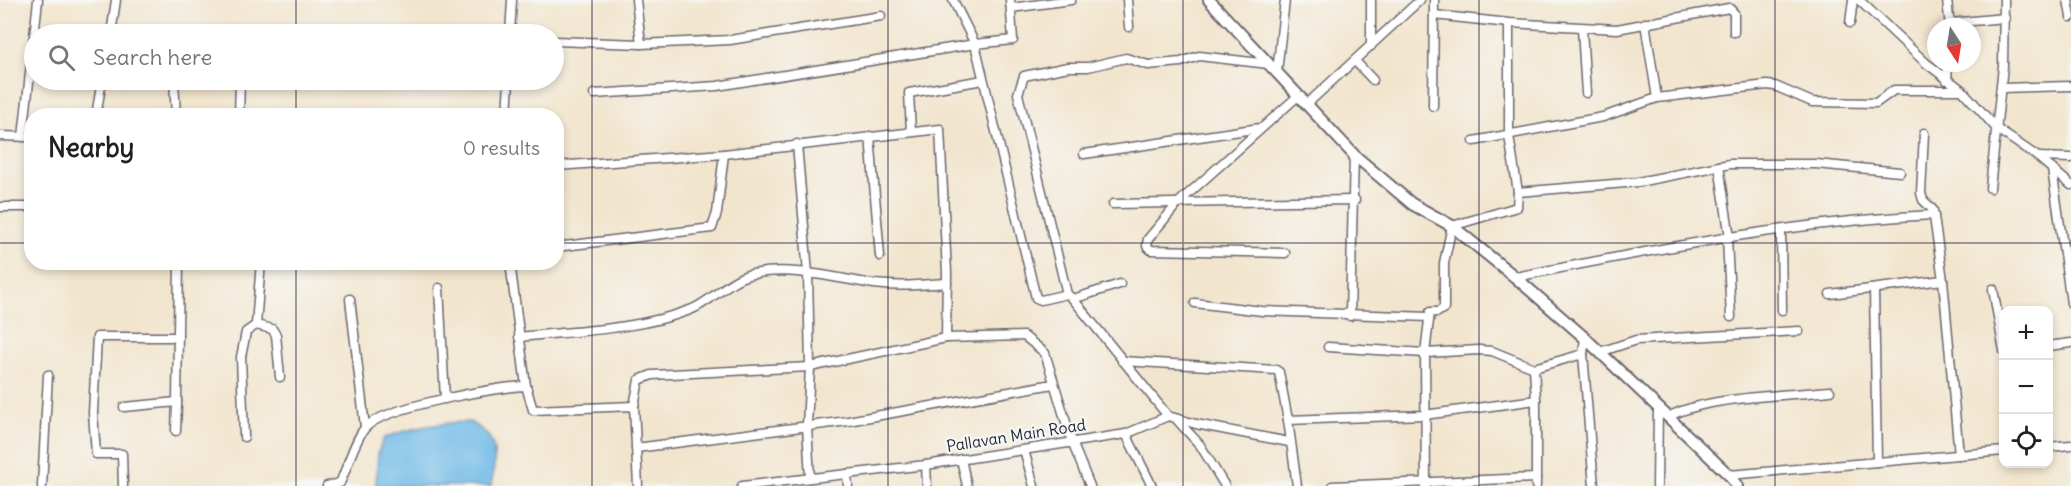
<!DOCTYPE html>
<html lang="en">
<head>
<meta charset="utf-8">
<style>
	body { margin:0; font-family:Delius,sans-serif; background:#f2f2f2; color:#202124 }
	.controls { position:absolute; right:18px; bottom:18px; display:grid; overflow:hidden; border-radius:12px; box-shadow:0 3px 9px #0003 }
	.controls button { width:54px; height:54px; display:grid; place-items:center; padding:0; border:0; border-bottom:2px solid #e0e0e0; background:#fff; color:#202124; font:30px sans-serif }
	.compass { position:absolute; left:1927px; top:18px; width:54px; height:54px; border-radius:50%; background:#fff; box-shadow:0 3px 9px #0003; rotate:168deg }
	.list { margin:0; padding:0; list-style:none }
	h2 { display:flex; justify-content:space-between; align-items:center; height:78px; margin:0; padding:0 24px; font-size:26px }
	h2 small { font-size:20px; font-weight:400; color:#757577 }
	.icon { flex:none; width:33px; height:33px; fill:none; stroke:currentColor; stroke-width:2; stroke-linecap:round; stroke-linejoin:round }
	.map { position:relative; flex:none; width:2071px; height:486px; overflow:hidden }
	.search { position:absolute; background:#fff; box-shadow:0 3px 9px #0003; left:24px; top:24px; width:540px; height:66px; display:flex; align-items:center; gap:15px; box-sizing:border-box; padding:0 21px; border-radius:33px; color:#757577; font-size:22px }
	.panel { position:absolute; background:#fff; box-shadow:0 3px 9px #0003; left:24px; top:108px; width:540px; height:162px; border-radius:24px }
	.map>svg:first-child { display:block }
	.water { fill:#6eb9e7; stroke:#486e91; stroke-width:1.5 }
	.lines { fill:none; stroke-linecap:round; stroke-linejoin:round }
	.minor-casing { stroke:#6b666e; stroke-width:11 }
	.tertiary-casing { stroke:#6b666e; stroke-width:14 }
	.minor { stroke:#fff; stroke-width:8 }
	.tertiary { stroke:#fff; stroke-width:10 }
	.grid { fill:none; stroke:#22223b; stroke-width:1.5; stroke-opacity:0.55 }
	.labels { text-anchor:middle; stroke-width:4.5; stroke-linejoin:round; paint-order:stroke }
	.street-label { font-size:16px; fill:#22223b; stroke:#f6f6f2 }
</style>
</head>
<body>
<div class="map">
<svg width="2071" height="486" viewBox="0 0 2071 486">
	<rect width="100%" height="100%" fill="#f6f6f2"/>
	<filter id="ink" filterUnits="userSpaceOnUse"><feTurbulence type="fractalNoise" baseFrequency=".0167" numOctaves="2"/><feDisplacementMap in="SourceGraphic" scale="12" xChannelSelector="R" yChannelSelector="G"/><feConvolveMatrix kernelMatrix="1 2 1 2 8 2 1 2 1" color-interpolation-filters="sRGB"/></filter>
	<filter id="wash" filterUnits="userSpaceOnUse"><feTurbulence type="fractalNoise" baseFrequency=".008" numOctaves="4" result="noise"/><feDisplacementMap in="SourceGraphic" scale="24" xChannelSelector="R" yChannelSelector="G"/><feGaussianBlur stdDeviation="1.35" result="paint"/><feColorMatrix in="noise" values="0 0 0 0 0 0 0 0 0 0 0 0 0 0 0 0 0 1.4 0 .05"/><feComposite in="paint" operator="in"/></filter>
	<g filter="url(#wash)">
		<rect width="100%" height="100%" fill="#f2e5ce"/>
		<!-- water -->
		<path class="water" d="M469,422C500,436 496,456 491,486H376L378,452L384,438C412,427 439,423 469,422Z"/>
	</g>
	<g filter="url(#ink)">
		<g class="lines">
			<defs>
				<g id="minor">
					<path d="M636,0L641,44"/>
					<path d="M953,0L975,44L1036,298L1041,300L1067,294L1073,299L1168,416"/>
					<path d="M1127,0L1129,27"/>
					<path d="M1859,0L1926,63L1962,90L1997,129L2038,157L2071,185"/>
					<path d="M1947,0L1950,27"/>
					<path d="M2068,0L2071,17"/>
					<path d="M1011,8L1071,0"/>
					<path d="M1434,15L1509,23L1617,29L1729,8L1734,13V32"/>
					<path d="M1645,23L1657,98"/>
					<path d="M1850,23L1853,0"/>
					<path d="M1950,23L2005,18"/>
					<path d="M1582,29L1586,93"/>
					<path d="M111,34L116,0"/>
					<path d="M162,34H165"/>
					<path d="M510,34L512,0"/>
					<path d="M554,41L641,44L730,40L881,16"/>
					<path d="M1371,46V0"/>
					<path d="M1355,61L1373,80"/>
					<path d="M1277,72L1285,0"/>
					<path d="M174,80L176,116"/>
					<path d="M1947,80L1948,63"/>
					<path d="M2002,88L2071,86"/>
					<path d="M594,94L717,86L975,44L1013,40L1010,0"/>
					<path d="M1307,104L1420,0"/>
					<path d="M1433,106L1434,0"/>
					<path d="M96,116L102,80"/>
					<path d="M239,116L240,80"/>
					<path d="M507,116L509,80"/>
					<path d="M911,131L909,93L983,80"/>
					<path d="M1924,133L1921,193L1923,200L1933,210L1943,280L1959,455"/>
					<path d="M0,136L32,137"/>
					<path d="M870,136L880,256"/>
					<path d="M23,137L38,0"/>
					<path d="M1474,141L1603,117L1657,98L1767,85L1775,86L1812,102L1876,103L1894,90H1962"/>
					<path d="M797,144L808,273L810,367L807,426L810,478"/>
					<path d="M1084,154L1260,128"/>
					<path d="M2038,157L2071,158"/>
					<path d="M556,166L724,154L940,129L947,273L946,338"/>
					<path d="M1719,166L1730,238"/>
					<path d="M2052,169L2071,303"/>
					<path d="M1990,188L2003,66L2004,0"/>
					<path d="M1518,192L1638,182L1730,164H1816L1900,172"/>
					<path d="M1113,204L1355,200"/>
					<path d="M0,207H32"/>
					<path d="M1781,230L1782,310"/>
					<path d="M1727,239L1731,317"/>
					<path d="M556,247L712,228L717,213L724,154"/>
					<path d="M1285,253L1151,250L1147,246L1148,239L1178,203L1298,96"/>
					<path d="M261,262L256,325L272,329L276,335L280,377"/>
					<path d="M1515,277C1653,250 1793,221 1934,215"/>
					<path d="M439,288L445,399"/>
					<path d="M1874,289L1877,462"/>
					<path d="M1993,289L2004,351"/>
					<path d="M1067,294L1018,94L1024,76L1068,67H1088L1126,58L1148,65L1181,62L1199,56L1269,64"/>
					<path d="M1830,294L1943,280"/>
					<path d="M350,299L365,427"/>
					<path d="M1073,299L1120,284"/>
					<path d="M1195,303L1262,311L1429,317"/>
					<path d="M1350,316L1354,155"/>
					<path d="M519,337C575,331 637,330 690,310C712,302 728,279 752,274C792,266 835,278 874,284C898,287 922,285 947,283"/>
					<path d="M1585,338L1583,354L1594,486"/>
					<path d="M2048,346L2071,343"/>
					<path d="M1328,347L1425,353L1479,350L1492,351L1534,368"/>
					<path d="M1600,352L1636,340L1799,331"/>
					<path d="M1122,361L1276,370L1279,372L1288,420"/>
					<path d="M526,386L533,410L634,406"/>
					<path d="M1536,400L1534,368L1583,354"/>
					<path d="M177,402L179,262"/>
					<path d="M124,407L177,402L176,431"/>
					<path d="M1668,417C1707,396 1784,396 1830,391"/>
					<path d="M1178,421L1200,445L1225,486"/>
					<path d="M1126,434L1152,486"/>
					<path d="M244,437L241,357L246,332L256,325"/>
					<path d="M2048,447L2071,445"/>
					<path d="M636,448L848,421L1053,384"/>
					<path d="M1024,450L1034,486"/>
					<path d="M961,459L967,486"/>
					<path d="M926,465L927,486"/>
					<path d="M847,474L848,486"/>
					<path d="M1729,475L2004,451"/>
					<path d="M42,486L48,375"/>
					<path d="M123,486L122,454H96L93,413L97,337H178"/>
					<path d="M327,486L340,483C347,468 355,439 365,428C382,407 497,387 526,386L510,262"/>
					<path d="M638,486L634,406L639,380L652,375L810,367L946,338L1024,336L1045,353L1072,442L1090,486"/>
					<path d="M742,486L926,465L1126,434L1168,416L1196,424L1289,442"/>
					<path d="M1297,486L1288,420L1424,415L1536,400V486"/>
					<path d="M1332,486L1536,478"/>
					<path d="M1426,486L1425,353L1430,312H1438L1444,308V263L1452,226L1517,207L1518,192L1509,136V23"/>
					<path d="M1657,486L1658,408"/>
				</g>
				<path id="tertiary" d="M1209,0L1354,155L1412,204L1452,226L1515,277L1585,338L1729,475L1737,486"/>
			</defs>
			<!-- minor casing -->
			<use href="#minor" class="minor-casing"/>
			<!-- tertiary casing -->
			<use href="#tertiary" class="tertiary-casing"/>
			<!-- minor -->
			<use href="#minor" class="minor"/>
			<!-- tertiary -->
			<use href="#tertiary" class="tertiary"/>
		</g>
	</g>
	<!-- grid -->
	<path class="grid" d="M296,0V34M592,0V486M888,0V486M1183,0V486M1479,0V486M1775,0V486M296,80V116M0,243H32M556,243H2071M296,262V486"/>
	<g class="labels">
		<!-- street labels -->
		<g class="street-label">
			<text transform="translate(1016 435) rotate(-9)" y="6">Pallavan Main Road</text>
		</g>
	</g>
</svg>
<div class="controls">
<button>+</button>
<button>−</button>
<button><svg class="icon" aria-label="locate" viewBox="0 0 24 24"><circle cx="12" cy="12" r="6"/><path d="M12 2v4M12 18v4M2 12h4M18 12h4"/></svg></button>
</div>
<svg class="compass" viewBox="-18 -18 36 36"><path d="M0-13l5 13h-10z" fill="#e53935"/><path d="M0 13l5-13h-10z" fill="#757577"/></svg>
<div class="search"><svg class="icon" aria-label="search" viewBox="0 0 24 24"><circle cx="10" cy="10" r="6"/><path d="M15 15l6 6"/></svg>Search here</div>
<section class="panel">
<h2>Nearby<small>0 results</small></h2>
<ul class="list">
</ul>
</section>
</div>
</body>
</html>
